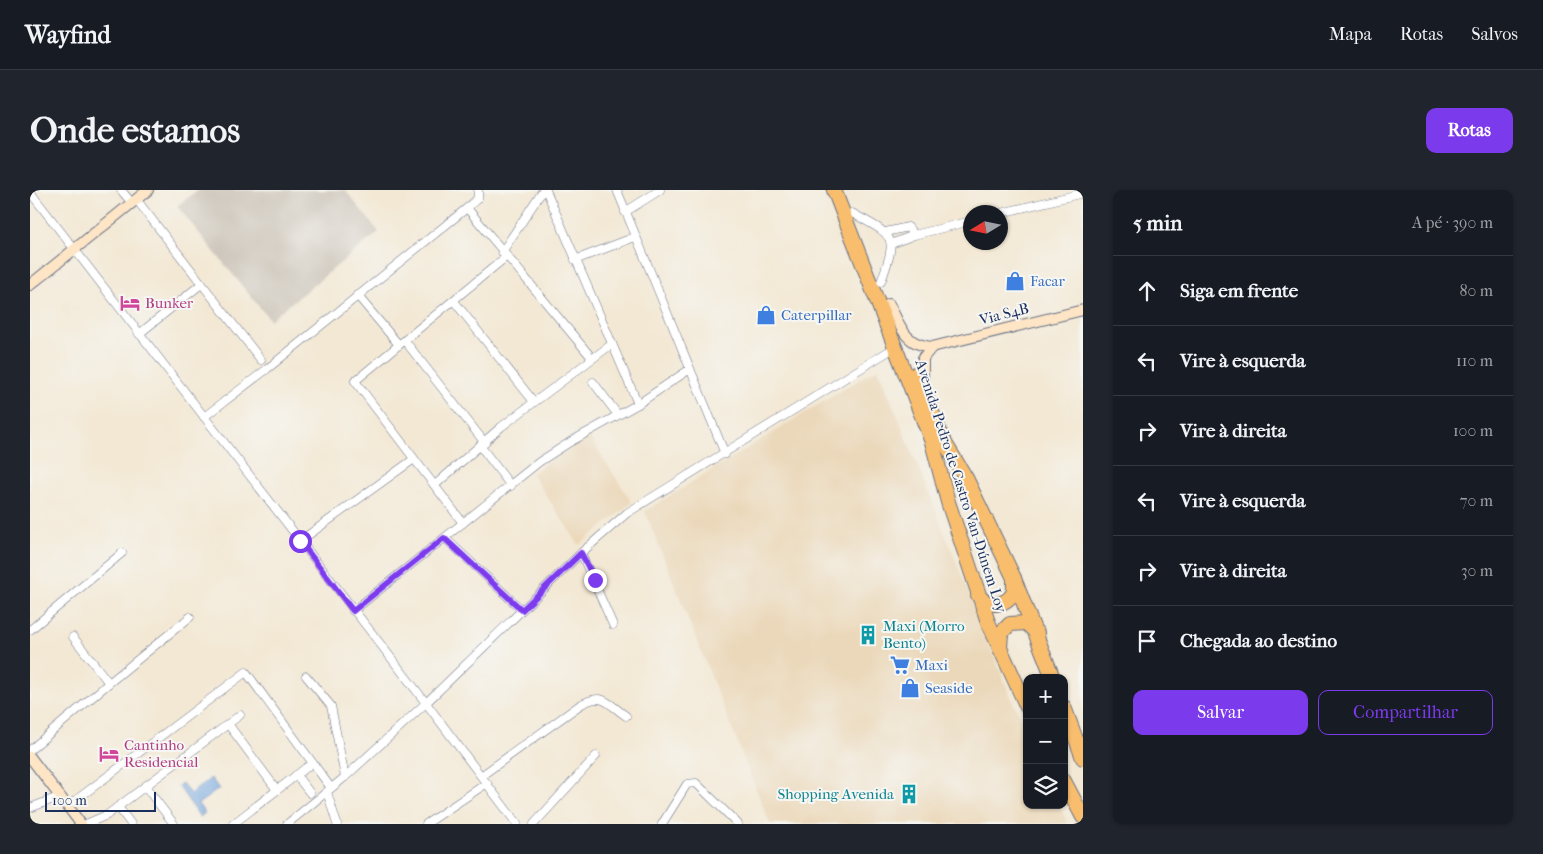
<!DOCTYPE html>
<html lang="pt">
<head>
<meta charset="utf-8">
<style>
	body { margin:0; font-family:"IM FELL French Canon",serif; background:#20242c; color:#f1f3f6 }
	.controls { position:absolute; right:15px; bottom:15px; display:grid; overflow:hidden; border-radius:10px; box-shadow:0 1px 4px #0004 }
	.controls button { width:45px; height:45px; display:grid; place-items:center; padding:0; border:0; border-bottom:1px solid #363941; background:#171b24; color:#f1f3f6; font:25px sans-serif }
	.compass { position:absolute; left:933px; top:15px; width:45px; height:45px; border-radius:50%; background:#171b24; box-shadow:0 1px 4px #0004; rotate:260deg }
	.scale { position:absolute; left:15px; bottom:12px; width:111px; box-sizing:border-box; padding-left:5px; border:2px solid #1b2f5e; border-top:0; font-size:14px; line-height:18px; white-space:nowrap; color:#1b2f5e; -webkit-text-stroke:4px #f6f6f2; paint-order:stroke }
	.stop { position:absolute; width:15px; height:15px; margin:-11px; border:4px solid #7c3aed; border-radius:50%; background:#fff }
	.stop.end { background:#7c3aed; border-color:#fff; box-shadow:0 1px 5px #0008 }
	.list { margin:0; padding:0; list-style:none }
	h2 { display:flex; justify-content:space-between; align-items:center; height:65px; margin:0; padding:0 20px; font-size:21px }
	h2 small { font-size:16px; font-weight:400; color:#9ea1a6 }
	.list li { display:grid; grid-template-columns:32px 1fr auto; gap:15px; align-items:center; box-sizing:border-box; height:70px; padding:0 20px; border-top:1px solid #363941 }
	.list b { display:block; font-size:19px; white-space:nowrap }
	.list em { font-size:16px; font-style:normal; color:#9ea1a6 }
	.actions { display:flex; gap:10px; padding:15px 20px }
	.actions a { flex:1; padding:11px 0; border:1px solid #7c3aed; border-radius:10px; text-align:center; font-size:18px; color:#7c3aed }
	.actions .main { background:#7c3aed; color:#fff }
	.icon { flex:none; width:28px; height:28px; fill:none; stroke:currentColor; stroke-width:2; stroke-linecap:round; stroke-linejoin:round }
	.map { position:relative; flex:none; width:1053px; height:634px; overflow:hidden; border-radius:10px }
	header { display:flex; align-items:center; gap:30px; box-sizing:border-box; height:70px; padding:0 25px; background:#171b24; border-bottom:1px solid #363941 }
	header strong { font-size:24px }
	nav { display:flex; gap:28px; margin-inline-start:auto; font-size:18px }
	.intro { display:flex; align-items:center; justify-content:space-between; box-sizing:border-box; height:120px; padding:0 30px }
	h1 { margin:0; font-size:35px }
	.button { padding:12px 22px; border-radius:10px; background:#7c3aed; color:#fff; font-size:18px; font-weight:700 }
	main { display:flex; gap:30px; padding:0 30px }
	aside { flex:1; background:#171b24; border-radius:10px; box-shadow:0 1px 4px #0004 }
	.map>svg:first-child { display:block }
	.built { fill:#ebd8ba }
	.industrial { fill:#cbc3b8 }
	.water { fill:#6fa3db; stroke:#45699c }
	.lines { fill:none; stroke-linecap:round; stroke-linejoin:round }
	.street-casing { stroke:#677087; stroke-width:9 }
	.secondary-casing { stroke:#677087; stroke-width:12 }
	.highway-casing { stroke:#677087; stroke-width:16 }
	.street { stroke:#fff; stroke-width:8 }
	.secondary { stroke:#fde5c5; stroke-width:10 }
	.highway { stroke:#f9be6d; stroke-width:14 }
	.route { stroke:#7c3aed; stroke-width:6 }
	.labels { text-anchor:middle; stroke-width:4; stroke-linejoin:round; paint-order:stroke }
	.shop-label { font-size:15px; fill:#366cbe; stroke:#f6f6f2; text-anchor:start }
	.hotel-label { font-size:15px; fill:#b23c85; stroke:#f6f6f2; text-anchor:start }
	.street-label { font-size:15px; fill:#1b2f5e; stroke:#f6f6f2 }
	.culture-label { font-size:15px; fill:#0d838f; stroke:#f6f6f2; text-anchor:start }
</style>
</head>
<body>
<header>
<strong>Wayfind</strong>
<nav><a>Mapa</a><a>Rotas</a><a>Salvos</a></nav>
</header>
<div class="intro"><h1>Onde estamos</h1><a class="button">Rotas</a></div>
<main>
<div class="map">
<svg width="1053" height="634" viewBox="0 0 1053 634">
	<rect width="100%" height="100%" fill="#f6f6f2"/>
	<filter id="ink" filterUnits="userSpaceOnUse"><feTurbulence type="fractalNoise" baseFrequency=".02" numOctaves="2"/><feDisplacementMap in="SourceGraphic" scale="10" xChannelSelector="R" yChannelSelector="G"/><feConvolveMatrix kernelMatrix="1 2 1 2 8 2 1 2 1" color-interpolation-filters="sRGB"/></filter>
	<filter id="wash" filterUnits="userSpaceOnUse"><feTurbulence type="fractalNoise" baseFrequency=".0096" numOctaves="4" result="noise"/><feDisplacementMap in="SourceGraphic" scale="20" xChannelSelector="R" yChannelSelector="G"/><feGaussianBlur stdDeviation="1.12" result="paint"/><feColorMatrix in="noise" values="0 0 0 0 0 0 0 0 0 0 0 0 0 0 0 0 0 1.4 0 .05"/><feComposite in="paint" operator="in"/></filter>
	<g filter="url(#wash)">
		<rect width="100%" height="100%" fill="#f3e8d4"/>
		<!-- built -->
		<g class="built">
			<path d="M848,178L984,515L997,538V615H1029L1038,634H740L615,321Z"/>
			<path d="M559,246L602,313L549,355L502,284L529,263Z"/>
		</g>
		<!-- industrial -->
		<path class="industrial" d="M168,0H315L349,42L240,130L147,16Z"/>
		<!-- water -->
		<path class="water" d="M181,588L189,599L168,614L175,623L170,627L148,596L152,593L160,604Z"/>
	</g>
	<g filter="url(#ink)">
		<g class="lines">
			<defs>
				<g id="street">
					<path d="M91,0L101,12"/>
					<path d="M516,0L608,214"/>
					<path d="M587,0L695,264"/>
					<path d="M0,2L396,513L487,634"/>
					<path d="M106,9L231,170"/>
					<path d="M437,18L562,168"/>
					<path d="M595,22L630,0"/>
					<path d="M822,23C865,47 868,44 851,92"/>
					<path d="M971,23L1053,3"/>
					<path d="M856,42L878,37L884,45"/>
					<path d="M861,54L884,45L941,31"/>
					<path d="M472,62L513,0"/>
					<path d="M545,70L605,47"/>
					<path d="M327,105L369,155"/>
					<path d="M424,111L504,212"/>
					<path d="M109,144L170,95"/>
					<path d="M375,151L455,253"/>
					<path d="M563,192L588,225"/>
					<path d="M174,227L237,179L437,18L448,8V0"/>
					<path d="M451,257L481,296"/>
					<path d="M405,295L471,237L582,154"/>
					<path d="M433,333L325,191L476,67"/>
					<path d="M415,348L492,420"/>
					<path d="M270,351L384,269"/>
					<path d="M551,363L583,435"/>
					<path d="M323,421L509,272L540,252L608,214L660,179"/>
					<path d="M0,440L92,363"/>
					<path d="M43,447L79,493"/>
					<path d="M276,486L301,516L315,587"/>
					<path d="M198,534L247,600"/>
					<path d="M0,560L79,493L160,427"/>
					<path d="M266,585L280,603"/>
					<path d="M451,586L550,515C573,502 576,512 596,526"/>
					<path d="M115,596L144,634"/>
					<path d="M297,602L307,634"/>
					<path d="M38,616L216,482L301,598"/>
					<path d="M88,617L101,634"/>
					<path d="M0,618L31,606"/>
					<path d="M56,634L77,625L210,525"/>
					<path d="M203,634L277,577"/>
					<path d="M257,634L315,587L396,513L551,363L597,323L867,156"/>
					<path d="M396,634L457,593"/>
					<path d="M504,634L566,566"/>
					<path d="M632,634L657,594L666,593L708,634"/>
				</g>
				<g id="secondary">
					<path d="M0,95L118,0"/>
					<path d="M859,114C871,136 874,155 902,157L1053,120"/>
					<path d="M893,190V168L902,157"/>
					<path d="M0,567L51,634"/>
				</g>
				<g id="highway">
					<path d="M804,0L902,252L918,312L958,432L997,517"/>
					<path d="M887,183L912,248L936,288L983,386L1023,488"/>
					<path d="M948,405C958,418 975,417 984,402V388"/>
					<path d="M970,458L971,443L980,434L996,433L1007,443"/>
					<path d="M1034,517L1053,568"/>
					<path d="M1034,591L1053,627"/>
				</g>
			</defs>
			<!-- street casing -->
			<use href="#street" class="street-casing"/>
			<!-- secondary casing -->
			<use href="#secondary" class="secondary-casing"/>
			<!-- highway casing -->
			<use href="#highway" class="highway-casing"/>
			<!-- street -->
			<use href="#street" class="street"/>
			<!-- secondary -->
			<use href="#secondary" class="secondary"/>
			<!-- highway -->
			<use href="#highway" class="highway"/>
		</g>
	</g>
	<g class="lines" filter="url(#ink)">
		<!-- route -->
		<path class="route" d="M270,351L323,421L414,348L492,420L551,363L565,390"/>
	</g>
	<!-- icons -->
	<defs>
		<symbol id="shop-bare" viewBox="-9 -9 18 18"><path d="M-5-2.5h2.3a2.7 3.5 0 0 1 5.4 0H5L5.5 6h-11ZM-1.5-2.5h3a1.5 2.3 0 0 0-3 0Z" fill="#3f7fe0" stroke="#f6f6f2" stroke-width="2.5" paint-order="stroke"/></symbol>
		<symbol id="hotel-bare" viewBox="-9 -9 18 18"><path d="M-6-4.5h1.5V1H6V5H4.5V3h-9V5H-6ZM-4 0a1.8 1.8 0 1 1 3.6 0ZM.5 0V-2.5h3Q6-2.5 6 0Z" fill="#d1479c" stroke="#f6f6f2" stroke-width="2.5" paint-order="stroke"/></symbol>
		<symbol id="building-bare" viewBox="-9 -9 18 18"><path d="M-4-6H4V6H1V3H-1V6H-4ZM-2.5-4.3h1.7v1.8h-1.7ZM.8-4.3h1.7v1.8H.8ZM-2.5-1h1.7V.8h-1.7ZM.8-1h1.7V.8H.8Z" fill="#0f9aa8" stroke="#f6f6f2" stroke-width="2.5" paint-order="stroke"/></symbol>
		<symbol id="supermarket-bare" viewBox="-9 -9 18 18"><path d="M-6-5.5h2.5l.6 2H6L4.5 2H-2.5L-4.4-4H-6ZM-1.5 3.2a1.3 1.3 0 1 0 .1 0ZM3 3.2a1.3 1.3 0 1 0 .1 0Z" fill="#3f7fe0" stroke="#f6f6f2" stroke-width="2.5" paint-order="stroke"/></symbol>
	</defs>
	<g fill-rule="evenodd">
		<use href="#shop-bare" x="971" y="77" width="28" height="28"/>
		<use href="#hotel-bare" x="86" y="99" width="28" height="28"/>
		<use href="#shop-bare" x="722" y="111" width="28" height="28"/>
		<use href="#building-bare" x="824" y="431" width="28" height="28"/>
		<use href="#supermarket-bare" x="856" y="461" width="28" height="28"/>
		<use href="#shop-bare" x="866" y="484" width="28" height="28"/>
		<use href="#hotel-bare" x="65" y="550" width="28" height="28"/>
		<use href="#building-bare" x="865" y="590" width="28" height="28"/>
	</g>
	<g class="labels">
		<!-- shop labels -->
		<g class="shop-label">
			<text x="1000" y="96">Facar</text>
			<text x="751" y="130">Caterpillar</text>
			<text x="885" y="480">Maxi</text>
			<text x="895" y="503">Seaside</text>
		</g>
		<!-- hotel labels -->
		<g class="hotel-label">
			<text x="115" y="118">Bunker</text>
			<text x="94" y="560">Cantinho<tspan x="94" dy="17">Residencial</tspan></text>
		</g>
		<!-- street labels -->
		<g class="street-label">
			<text transform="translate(974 124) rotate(-14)" y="5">Via S4B</text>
			<text transform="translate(931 296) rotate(72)" y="5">Avenida Pedro de Castro Van-Dúnem Loy</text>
		</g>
		<!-- culture labels -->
		<g class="culture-label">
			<text x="853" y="441">Maxi (Morro<tspan x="853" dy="17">Bento)</tspan></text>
			<text x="864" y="609" text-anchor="end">Shopping Avenida</text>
		</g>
	</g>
</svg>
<div class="controls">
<button>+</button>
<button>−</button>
<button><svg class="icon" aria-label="layers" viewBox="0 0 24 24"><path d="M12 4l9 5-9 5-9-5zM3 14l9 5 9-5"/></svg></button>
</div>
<svg class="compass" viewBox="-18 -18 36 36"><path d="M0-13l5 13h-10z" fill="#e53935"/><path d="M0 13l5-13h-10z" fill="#9ea1a6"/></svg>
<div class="scale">100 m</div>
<div class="stop" style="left:270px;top:351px"></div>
<div class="stop end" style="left:565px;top:390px"></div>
</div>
<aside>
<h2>5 min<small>A pé · 390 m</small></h2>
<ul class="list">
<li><svg class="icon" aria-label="ahead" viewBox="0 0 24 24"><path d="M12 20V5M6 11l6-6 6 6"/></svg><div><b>Siga em frente</b></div><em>80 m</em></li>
<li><svg class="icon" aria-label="left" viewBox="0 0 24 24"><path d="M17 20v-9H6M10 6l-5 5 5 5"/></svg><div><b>Vire à esquerda</b></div><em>110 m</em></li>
<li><svg class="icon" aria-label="right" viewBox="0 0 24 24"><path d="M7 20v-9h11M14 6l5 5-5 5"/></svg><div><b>Vire à direita</b></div><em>100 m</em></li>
<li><svg class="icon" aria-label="left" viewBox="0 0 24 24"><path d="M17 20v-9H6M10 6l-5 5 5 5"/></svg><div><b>Vire à esquerda</b></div><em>70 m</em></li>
<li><svg class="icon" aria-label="right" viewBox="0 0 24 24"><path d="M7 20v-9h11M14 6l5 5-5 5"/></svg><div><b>Vire à direita</b></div><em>30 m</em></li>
<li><svg class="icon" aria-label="arrive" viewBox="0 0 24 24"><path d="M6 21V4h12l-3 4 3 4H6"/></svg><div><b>Chegada ao destino</b></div></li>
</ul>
<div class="actions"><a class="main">Salvar</a><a>Compartilhar</a></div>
</aside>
</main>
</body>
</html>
